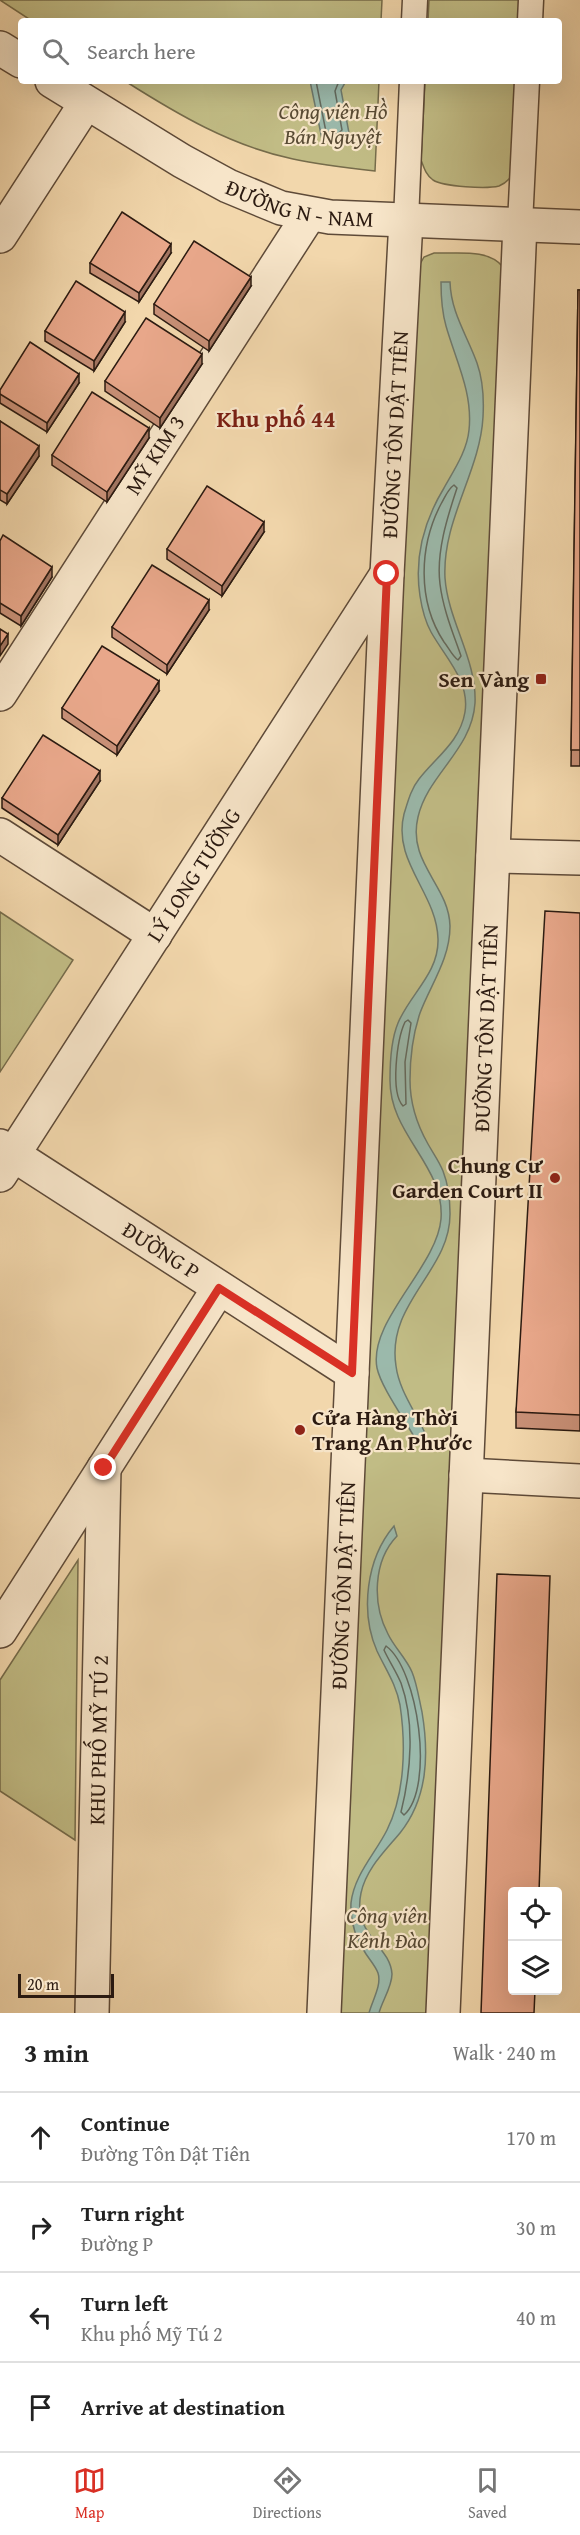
<!DOCTYPE html>
<html lang="en">
<head>
<meta charset="utf-8">
<style>
	body { margin:0; font-family:"Gentium Book Plus",serif; background:#f2f2f2; color:#222 }
	.controls { position:absolute; right:18px; bottom:18px; display:grid; overflow:hidden; border-radius:6px; box-shadow:0 6px 24px #0002 }
	.controls button { width:54px; height:54px; display:grid; place-items:center; padding:0; border:0; border-bottom:2px solid #e0e0e0; background:#fff; color:#222; font:30px sans-serif }
	.scale { position:absolute; left:18px; bottom:15px; width:96px; box-sizing:border-box; padding-left:6px; border:3px solid #2c1b11; border-top:0; font-size:16px; line-height:21px; white-space:nowrap; color:#2c1b11; -webkit-text-stroke:4px #f7e5c9; paint-order:stroke }
	.stop { position:absolute; width:18px; height:18px; margin:-14px; border:4px solid #d93025; border-radius:50%; background:#fff }
	.stop.end { background:#d93025; border-color:#fff; box-shadow:0 2px 6px #0008 }
	.list { margin:0; padding:0; list-style:none }
	h2 { display:flex; justify-content:space-between; align-items:center; height:78px; margin:0; padding:0 24px; font-size:26px }
	h2 small { font-size:20px; font-weight:400; color:#767676 }
	.list li { display:grid; grid-template-columns:39px 1fr auto; gap:18px; align-items:center; box-sizing:border-box; height:90px; padding:0 24px; border-top:2px solid #e0e0e0 }
	.list b { display:block; font-size:22px; white-space:nowrap }
	.list p { margin:0; font-size:20px; white-space:nowrap; color:#767676 }
	.list em { font-size:20px; font-style:normal; color:#767676 }
	.icon { flex:none; width:33px; height:33px; fill:none; stroke:currentColor; stroke-width:2; stroke-linecap:round; stroke-linejoin:round }
	.map { position:relative; flex:none; width:580px; height:2013px; overflow:hidden }
	.search { position:absolute; background:#fff; box-shadow:0 6px 24px #0002; left:18px; right:18px; top:18px; height:66px; display:flex; align-items:center; gap:15px; box-sizing:border-box; padding:0 21px; border-radius:6px; color:#767676; font-size:22px }
	.sheet { height:438px; background:#fff }
	nav { display:flex; justify-content:space-around; align-items:center; box-sizing:border-box; height:84px; border-top:2px solid #e0e0e0; background:#fff; font-size:16px; color:#767676 }
	nav a { display:grid; justify-items:center; gap:3px }
	nav .on { color:#d93025 }
	.map>svg:first-child { display:block }
	.green { fill:#c1bc85; stroke:#766c4b; stroke-width:1.5 }
	.water { fill:#9bb9ab; stroke:#6f7a6d; stroke-width:1.5 }
	.lines { fill:none; stroke-linecap:round; stroke-linejoin:round }
	.shore { stroke:#646a5e; stroke-width:1.5 }
	.pedestrian-casing { stroke:#5e4a38; stroke-width:27 }
	.minor-casing { stroke:#5e4a38; stroke-width:36 }
	.pedestrian { stroke:#f7e5c9; stroke-width:24 }
	.minor { stroke:#f7e5c9; stroke-width:33 }
	.wall { fill:#c89077; stroke:#2c1b11; stroke-width:1.5 }
	.shaded-wall { fill:#a27561; stroke:#2c1b11; stroke-width:1.5 }
	.building { fill:#e8a78a; stroke:#2c1b11; stroke-width:1.5 }
	.route { stroke:#d93025; stroke-width:8 }
	.poi-dot { fill:#8f2418; stroke:#f7e5c9; stroke-width:2 }
	.labels { text-anchor:middle; stroke-width:4.5; stroke-linejoin:round; paint-order:stroke }
	.park-label { font-size:22px; font-style:italic; fill:#594b34; stroke:#f7e5c9 }
	.street-label { font-size:22px; fill:#2c1b11; stroke:#f7e5c9 }
	.poi-label { font-size:22px; font-weight:bold; fill:#2c1b11; stroke:#f7e5c9; text-anchor:end }
	.neighbourhood-label { font-size:24px; font-weight:bold; fill:#7a1f14; stroke:#f7e5c9 }
</style>
</head>
<body>
<div class="map">
<svg width="580" height="2013" viewBox="0 0 580 2013">
	<rect width="100%" height="100%" fill="#f2d7ac"/>
	<filter id="stains"><feTurbulence type="fractalNoise" baseFrequency=".00333" numOctaves="4"/><feColorMatrix values="0 0 0 0 .2 0 0 0 0 .09 0 0 0 0 .02 0 0 0 .5 -.17"/></filter>
	<radialGradient id="worn" r=".72"><stop offset=".6" stop-color="#630" stop-opacity="0"/><stop offset="1" stop-color="#630" stop-opacity=".3"/></radialGradient>
	<!-- green -->
	<g class="green">
		<path d="M0,0H382L381,21H32Z"/>
		<path d="M429,0H524L523,21H428Z"/>
		<path d="M125,81H379L375,171C347,168 320,165 293,159C231,146 177,114 125,81Z"/>
		<path d="M425,81H520L514,173C510,179 506,183 499,186C487,189 444,187 433,180C426,175 424,168 421,160Z"/>
		<path d="M434,253C456,254 488,248 503,267L429,2013H337L415,273L424,257Z"/>
		<path d="M0,912L73,960L0,1072Z"/>
		<path d="M78,1560L75,1840L0,1791V1680Z"/>
	</g>
	<!-- water -->
	<g class="water">
		<path d="M310,81H346L341,90L349,133L341,141L322,139Z"/>
		<path d="M441,282H450C451,313 467,335 477,363C483,380 484,399 483,417C480,472 442,520 445,578C448,621 477,660 475,703C472,750 428,774 418,817C407,863 449,885 450,926C450,959 431,984 420,1013C413,1034 410,1057 410,1080C410,1103 416,1123 428,1144C433,1153 439,1161 443,1171C448,1184 450,1199 450,1213C451,1271 386,1302 396,1366C399,1390 415,1411 425,1433L416,1440C405,1420 381,1387 377,1368C368,1321 437,1267 441,1219C445,1165 389,1135 390,1079C390,1061 391,1040 398,1023C410,994 439,973 438,939C437,893 392,862 404,814C408,801 411,789 419,779C436,757 460,742 465,712C470,681 445,657 431,632C425,621 422,609 420,596C414,557 424,521 444,488C454,470 467,451 469,430C473,393 456,361 446,326C442,312 441,297 441,282Z"/>
		<path d="M394,1526L397,1536C373,1561 372,1604 388,1634C394,1647 406,1658 412,1672C417,1684 419,1699 422,1712C429,1754 428,1798 400,1833C385,1851 366,1869 361,1893C352,1935 390,1945 392,1974C392,1987 382,2001 379,2013H369C372,2001 382,1985 378,1973C376,1967 370,1960 366,1954C356,1939 350,1922 351,1903C354,1875 375,1854 387,1830C405,1794 406,1745 400,1705C396,1684 386,1670 377,1651C360,1612 366,1559 394,1526Z"/>
	</g>
	<g class="lines">
		<!-- shore -->
		<g class="shore">
			<path d="M316,81L326,132L338,134L342,130L335,91L339,81"/>
			<path d="M454,485L457,488C447,518 436,553 440,584C443,609 453,633 461,656L458,660C452,656 449,648 444,642C417,601 419,546 441,504C445,497 448,489 454,485Z"/>
			<path d="M408,1020L411,1023L405,1062L406,1104L403,1106C390,1092 397,1039 405,1022Z"/>
			<path d="M386,1646C418,1669 435,1787 404,1815L401,1812C411,1772 415,1722 401,1683C396,1671 389,1661 384,1650Z"/>
		</g>
		<defs>
			<g id="pedestrian">
				<path d="M414,21L415,0"/>
				<path d="M530,21L531,0"/>
				<path d="M406,220L412,81"/>
				<path d="M520,224L527,81"/>
			</g>
			<g id="minor">
				<path d="M0,48L21,61"/>
				<path id="s1" d="M52,81L182,161L228,186L281,208L330,217L580,227"/>
				<path d="M0,236L86,103"/>
				<path id="s2" d="M0,694L309,215"/>
				<path d="M0,835L155,935"/>
				<path d="M493,856L580,858"/>
				<path id="s3" d="M0,1146L352,1373"/>
				<path id="s4" d="M0,1175L387,574"/>
				<path d="M466,1475L580,1481"/>
				<path d="M0,1631L219,1288"/>
				<path id="s5" d="M92,2013L104,1468"/>
				<path id="s6" d="M324,2013L387,574L406,220"/>
				<path id="s7" d="M443,2013L520,224"/>
			</g>
		</defs>
		<!-- pedestrian casing -->
		<use href="#pedestrian" class="pedestrian-casing"/>
		<!-- minor casing -->
		<use href="#minor" class="minor-casing"/>
		<!-- pedestrian -->
		<use href="#pedestrian" class="pedestrian"/>
		<!-- minor -->
		<use href="#minor" class="minor"/>
	</g>
	<!-- wall -->
	<g class="wall">
		<path d="M171,253L139,302L90,273V263Z"/>
		<path d="M251,286L209,351L154,314V304Z"/>
		<path d="M578,290H580V766H571Z"/>
		<path d="M125,322L94,371L45,341V331Z"/>
		<path d="M202,364L160,428L105,391V381Z"/>
		<path d="M79,383L47,432L0,403V390Z"/>
		<path d="M0,421L39,456L7,504L0,500Z"/>
		<path d="M149,438L107,502L52,465V455Z"/>
		<path d="M264,532L222,596L167,559V549Z"/>
		<path d="M0,541L52,577L21,626L0,613Z"/>
		<path d="M209,610L167,674L112,637V627Z"/>
		<path d="M159,691L117,755L62,718V708Z"/>
		<path d="M100,781L58,845L2,808V798Z"/>
		<path d="M580,913V1431L516,1428V1412Z"/>
	</g>
	<!-- shaded-wall -->
	<g class="shaded-wall">
		<path d="M171,244V253L139,302V293Z"/>
		<path d="M251,277V286L209,351V341Z"/>
		<path d="M125,312V322L94,371V361Z"/>
		<path d="M202,354V364L160,428V418Z"/>
		<path d="M79,374V383L47,432V423Z"/>
		<path d="M149,428V438L107,502V492Z"/>
		<path d="M39,446V456L7,504V494Z"/>
		<path d="M264,522V532L222,596V586Z"/>
		<path d="M52,567V577L21,626V616Z"/>
		<path d="M209,600V610L167,674V665Z"/>
		<path d="M8,634V644L0,656V646Z"/>
		<path d="M159,681V691L117,755V746Z"/>
		<path d="M100,771V781L58,845V835Z"/>
	</g>
	<!-- building -->
	<g class="building">
		<path d="M122,212L171,244L139,293L90,263Z"/>
		<path d="M194,241L251,277L209,341L154,304Z"/>
		<path d="M76,281L125,312L94,361L45,331Z"/>
		<path d="M578,290H580V750H571Z"/>
		<path d="M146,318L202,354L160,418L105,381Z"/>
		<path d="M30,342L79,374L47,423L0,394V390Z"/>
		<path d="M92,392L149,428L107,492L52,455Z"/>
		<path d="M0,421L39,446L7,494L0,490Z"/>
		<path d="M207,486L264,522L222,586L167,549Z"/>
		<path d="M3,535L52,567L21,616L0,603V541Z"/>
		<path d="M152,565L209,600L167,665L112,627Z"/>
		<path d="M0,629L8,634L0,646Z"/>
		<path d="M102,646L159,681L117,746L62,708Z"/>
		<path d="M43,735L100,771L58,835L2,798Z"/>
		<path d="M545,911L580,913V1415L516,1412Z"/>
		<path d="M497,1574L550,1576L539,1892H513V1990H535L534,2013H481Z"/>
	</g>
	<g class="lines">
		<!-- route -->
		<path class="route" d="M104,1468L219,1288L352,1373L387,574"/>
	</g>
	<!-- markers -->
	<g class="poi-dot">
		<rect x="535" y="673" width="12" height="12" rx="3"/>
		<circle cx="555" cy="1178" r="6"/>
		<circle cx="300" cy="1430" r="6"/>
	</g>
	<g class="labels">
		<!-- park labels -->
		<g class="park-label">
			<text x="333" y="119">Công viên Hồ<tspan x="333" dy="25">Bán Nguyệt</tspan></text>
			<text x="387" y="1923">Công viên<tspan x="387" dy="25">Kênh Đào</tspan></text>
		</g>
		<!-- street labels -->
		<g class="street-label">
			<text dy="8" stroke="none"><textPath href="#s1" startOffset="280">ĐƯỜNG N - NAM</textPath></text>
			<text dy="8" stroke="none"><textPath href="#s6" startOffset="1580">ĐƯỜNG TÔN DẬT TIÊN</textPath></text>
			<text dy="8" stroke="none"><textPath href="#s2" startOffset="285">MỸ KIM 3</textPath></text>
			<text dy="8" stroke="none"><textPath href="#s4" startOffset="357">LÝ LONG TƯỜNG</textPath></text>
			<text dy="8" stroke="none"><textPath href="#s7" startOffset="986">ĐƯỜNG TÔN DẬT TIÊN</textPath></text>
			<text dy="8" stroke="none"><textPath href="#s3" startOffset="192">ĐƯỜNG P</textPath></text>
			<text dy="8" stroke="none"><textPath href="#s6" startOffset="428">ĐƯỜNG TÔN DẬT TIÊN</textPath></text>
			<text dy="8" stroke="none"><textPath href="#s5" startOffset="273">KHU PHỐ MỸ TÚ 2</textPath></text>
		</g>
		<!-- poi labels -->
		<g class="poi-label">
			<text x="529" y="687">Sen Vàng</text>
			<text x="543" y="1173">Chung Cư<tspan x="543" dy="25">Garden Court II</tspan></text>
			<text x="312" y="1425" text-anchor="start">Cửa Hàng Thời<tspan x="312" dy="25">Trang An Phước</tspan></text>
		</g>
		<!-- neighbourhood labels -->
		<g class="neighbourhood-label">
			<text x="276" y="427">Khu phố 44</text>
		</g>
	</g>
	<rect width="100%" height="100%" filter="url(#stains)"/>
	<rect width="100%" height="100%" fill="url(#worn)"/>
</svg>
<div class="controls">
<button><svg class="icon" aria-label="locate" viewBox="0 0 24 24"><circle cx="12" cy="12" r="6"/><path d="M12 2v4M12 18v4M2 12h4M18 12h4"/></svg></button>
<button><svg class="icon" aria-label="layers" viewBox="0 0 24 24"><path d="M12 4l9 5-9 5-9-5zM3 14l9 5 9-5"/></svg></button>
</div>
<div class="scale">20 m</div>
<div class="stop" style="left:387px;top:574px"></div>
<div class="stop end" style="left:104px;top:1468px"></div>
<div class="search"><svg class="icon" aria-label="search" viewBox="0 0 24 24"><circle cx="10" cy="10" r="6"/><path d="M15 15l6 6"/></svg>Search here</div>
</div>
<section class="sheet">
<h2>3 min<small>Walk · 240 m</small></h2>
<ul class="list">
<li><svg class="icon" aria-label="ahead" viewBox="0 0 24 24"><path d="M12 20V5M6 11l6-6 6 6"/></svg><div><b>Continue</b><p>Đường Tôn Dật Tiên</p></div><em>170 m</em></li>
<li><svg class="icon" aria-label="right" viewBox="0 0 24 24"><path d="M7 20v-9h11M14 6l5 5-5 5"/></svg><div><b>Turn right</b><p>Đường P</p></div><em>30 m</em></li>
<li><svg class="icon" aria-label="left" viewBox="0 0 24 24"><path d="M17 20v-9H6M10 6l-5 5 5 5"/></svg><div><b>Turn left</b><p>Khu phố Mỹ Tú 2</p></div><em>40 m</em></li>
<li><svg class="icon" aria-label="arrive" viewBox="0 0 24 24"><path d="M6 21V4h12l-3 4 3 4H6"/></svg><div><b>Arrive at destination</b></div></li>
</ul>
</section>
<nav>
<a class="on"><svg class="icon" aria-label="map" viewBox="0 0 24 24"><path d="M3 6l6-2 6 2 6-2v14l-6 2-6-2-6 2zM9 4v14M15 6v14"/></svg>Map</a>
<a><svg class="icon" aria-label="directions" viewBox="0 0 24 24"><path d="M12 3l9 9-9 9-9-9zM9 14v-3h6M13 9l2 2-2 2"/></svg>Directions</a>
<a><svg class="icon" aria-label="saved" viewBox="0 0 24 24"><path d="M7 4h10v16l-5-4-5 4z"/></svg>Saved</a>
</nav>
</body>
</html>
